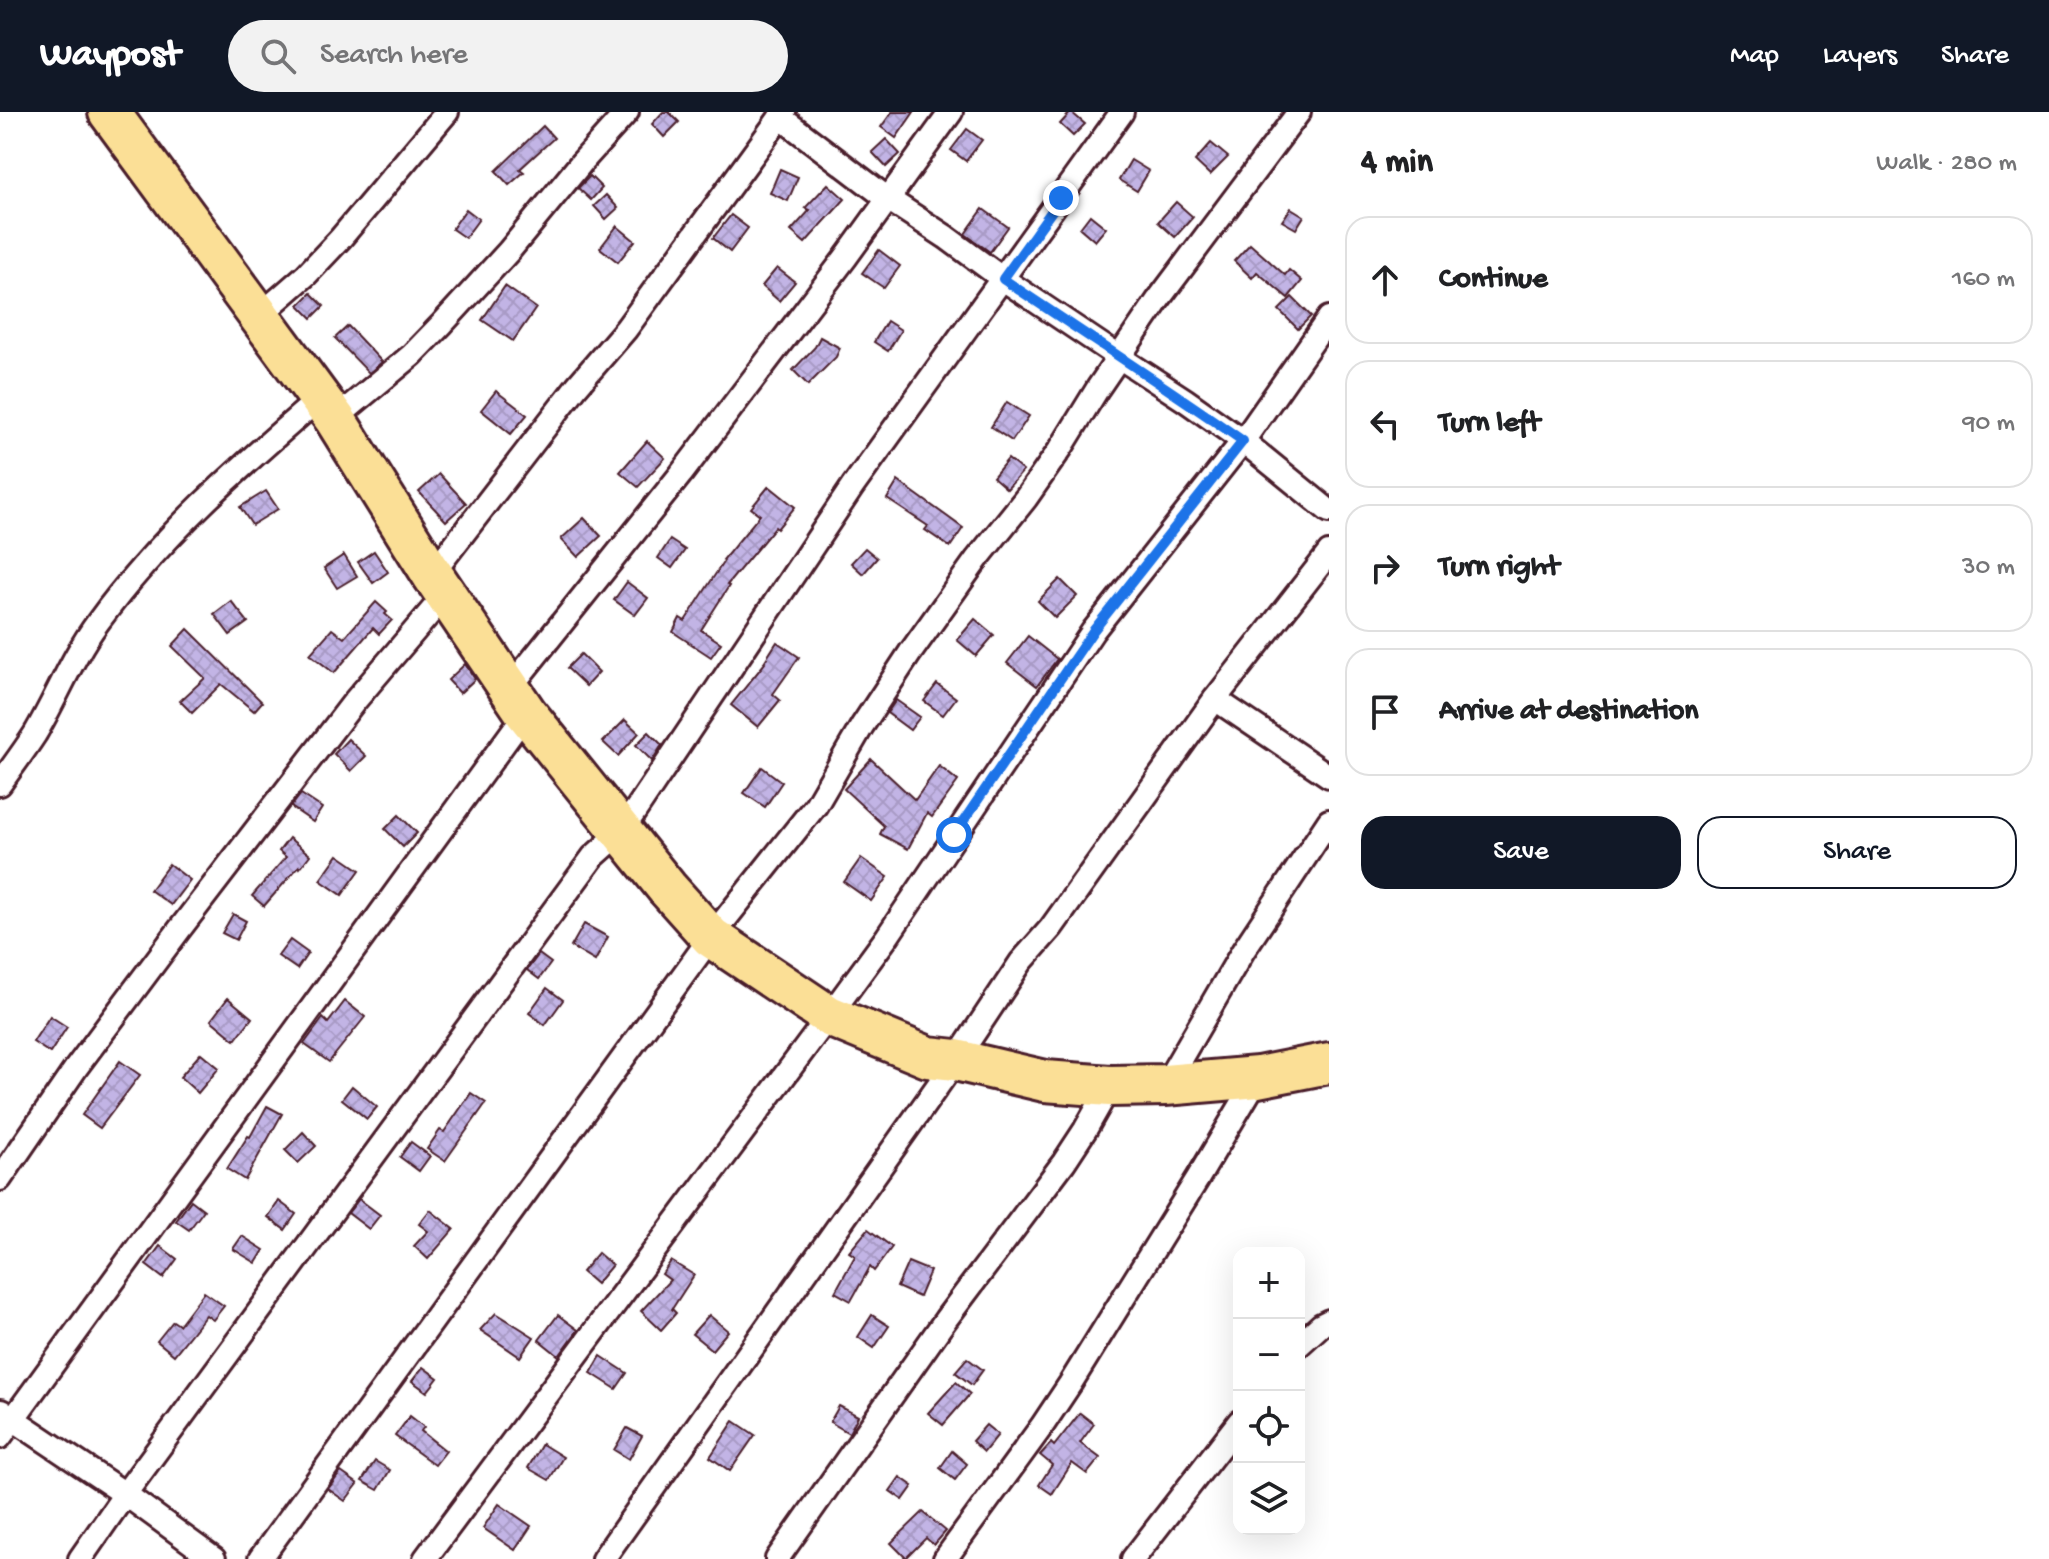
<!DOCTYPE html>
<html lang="en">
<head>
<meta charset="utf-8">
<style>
	body { margin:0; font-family:"Gochi Hand",sans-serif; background:#f2f2f2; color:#202124 }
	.controls { position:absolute; right:24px; bottom:24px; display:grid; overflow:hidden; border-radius:16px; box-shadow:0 8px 32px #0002 }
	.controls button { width:72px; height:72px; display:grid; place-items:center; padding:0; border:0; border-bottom:2px solid #e0e0e0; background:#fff; color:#202124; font:40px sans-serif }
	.stop { position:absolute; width:24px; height:24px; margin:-18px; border:6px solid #1a73e8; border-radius:50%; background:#fff }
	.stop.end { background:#1a73e8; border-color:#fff; box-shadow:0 2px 8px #0008 }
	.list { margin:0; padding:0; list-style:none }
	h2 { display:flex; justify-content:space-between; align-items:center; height:104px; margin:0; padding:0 32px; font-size:34px }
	h2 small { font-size:26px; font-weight:400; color:#757577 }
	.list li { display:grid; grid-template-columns:52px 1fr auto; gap:24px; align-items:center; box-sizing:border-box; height:128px; margin:0 16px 16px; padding:0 16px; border:2px solid #e0e0e0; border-radius:24px }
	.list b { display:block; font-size:30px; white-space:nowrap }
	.list em { font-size:26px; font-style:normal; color:#757577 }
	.actions { display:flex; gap:16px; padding:24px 32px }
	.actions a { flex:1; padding:18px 0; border:2px solid #111827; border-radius:24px; text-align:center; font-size:28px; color:#111827 }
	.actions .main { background:#111827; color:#fff }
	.icon { flex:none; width:44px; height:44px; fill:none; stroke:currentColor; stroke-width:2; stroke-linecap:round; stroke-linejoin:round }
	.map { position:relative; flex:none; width:1329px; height:1447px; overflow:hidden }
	header { display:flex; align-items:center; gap:48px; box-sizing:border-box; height:112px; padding:0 40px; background:#111827; color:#fff }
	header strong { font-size:38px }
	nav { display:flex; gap:44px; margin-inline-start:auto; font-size:28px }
	.search { width:560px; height:72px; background:#f2f2f2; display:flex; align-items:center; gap:20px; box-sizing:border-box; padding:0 28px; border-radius:44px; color:#757577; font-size:30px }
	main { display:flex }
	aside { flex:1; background:#fff }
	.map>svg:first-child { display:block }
	.building { fill:url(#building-cross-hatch); stroke:#4a1f2b; stroke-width:2 }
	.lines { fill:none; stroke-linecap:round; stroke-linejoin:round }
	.street-casing { stroke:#4a1f2b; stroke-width:28 }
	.highway-casing { stroke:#4a1f2b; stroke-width:46 }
	.street { stroke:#fff; stroke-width:22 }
	.highway { stroke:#fbdf96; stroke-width:40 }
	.route { stroke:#1a73e8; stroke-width:10 }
</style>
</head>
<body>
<header>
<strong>Waypost</strong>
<div class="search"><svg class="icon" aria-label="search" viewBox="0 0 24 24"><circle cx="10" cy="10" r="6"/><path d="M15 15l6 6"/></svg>Search here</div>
<nav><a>Map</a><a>Layers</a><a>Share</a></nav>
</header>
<main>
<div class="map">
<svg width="1329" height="1447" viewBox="0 0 1329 1447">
	<defs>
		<pattern id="building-cross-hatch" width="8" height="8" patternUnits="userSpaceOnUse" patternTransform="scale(2)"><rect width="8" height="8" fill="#c2b4e5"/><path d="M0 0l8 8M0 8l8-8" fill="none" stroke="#a89ac5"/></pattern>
	</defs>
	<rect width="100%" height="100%" fill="#fff"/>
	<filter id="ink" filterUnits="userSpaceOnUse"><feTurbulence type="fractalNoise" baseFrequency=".0125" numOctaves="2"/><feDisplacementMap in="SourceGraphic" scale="16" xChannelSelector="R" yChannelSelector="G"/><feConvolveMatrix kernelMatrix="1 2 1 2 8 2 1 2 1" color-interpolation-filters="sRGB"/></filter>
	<g filter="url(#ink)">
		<!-- building -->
		<g class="building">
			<path d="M663,0H669L679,10L664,25L652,12Z"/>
			<path d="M892,0H914L896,26L881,15Z"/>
			<path d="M1071,0L1085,12L1073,24L1060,12Z"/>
			<path d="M543,14L554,26L520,57L524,60L509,73L496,59Z"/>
			<path d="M967,17L982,28L966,49L951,38Z"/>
			<path d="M886,27L900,42L886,55L872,40Z"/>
			<path d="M1211,31L1228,45L1210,63L1195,49Z"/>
			<path d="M1131,48L1149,59L1137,79L1119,68Z"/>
			<path d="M780,57L798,65L788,89L770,81Z"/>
			<path d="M590,64L602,76L591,88L578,76Z"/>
			<path d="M828,72L845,87L805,131L791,119L810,98L805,96Z"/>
			<path d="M606,83L618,96L606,107L594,94Z"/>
			<path d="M1176,90L1193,105L1175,125L1158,110Z"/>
			<path d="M1291,96L1304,104L1296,117L1282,109Z"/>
			<path d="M466,97L479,107L465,126L452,117Z"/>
			<path d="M983,97L1008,115L990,140L965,122Z"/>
			<path d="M731,103L748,116L730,140L713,126Z"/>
			<path d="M1090,103L1106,116L1095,129L1080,116Z"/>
			<path d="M617,114L635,129L618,150L600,136Z"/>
			<path d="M1250,132L1285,163L1289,158L1302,169L1288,186L1257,160L1252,166L1234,149Z"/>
			<path d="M879,138L900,154L884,176L862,161Z"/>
			<path d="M777,156L795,170L779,189L762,174Z"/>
			<path d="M505,174L536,196L513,229L482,208Z"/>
			<path d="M311,181L324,194L312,206L299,193Z"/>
			<path d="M1292,185L1311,204L1298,217L1279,198Z"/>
			<path d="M887,209L901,218L888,239L874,230Z"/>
			<path d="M348,214L382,250L369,261L335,226Z"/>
			<path d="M820,225L840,236L836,245L808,273L793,258L815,235Z"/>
			<path d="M496,279L527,303L511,322L481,298Z"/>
			<path d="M1007,290L1029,304L1012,329L991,315Z"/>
			<path d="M647,329L665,346L638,375L620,360Z"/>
			<path d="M1008,347L1023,359L1007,377L993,365Z"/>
			<path d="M439,362L466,391L446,409L419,380Z"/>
			<path d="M898,369L963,416L950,435L925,418L928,414L887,387Z"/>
			<path d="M769,374L795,395L777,417L775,415L727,473L729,474L701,518L721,531L711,545L673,520L680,506L685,509L724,449L723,448L760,403L751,396Z"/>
			<path d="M266,379L278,397L252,413L240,395Z"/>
			<path d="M584,406L601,424L578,445L561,427Z"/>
			<path d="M670,428L685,438L672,456L658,446Z"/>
			<path d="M865,436L877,446L863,462L851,451Z"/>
			<path d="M374,439L388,460L373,471L358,450Z"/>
			<path d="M344,443L357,464L337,476L324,456Z"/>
			<path d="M1060,467L1077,484L1055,506L1038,489Z"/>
			<path d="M627,470L648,486L635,503L614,488Z"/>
			<path d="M231,489L248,510L230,523L214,502Z"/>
			<path d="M376,490L387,500L385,502L392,508L379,522L373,516L334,561L310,542L332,517L344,526Z"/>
			<path d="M975,507L994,523L976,544L957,528Z"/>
			<path d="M188,517L262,590L254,599L221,572L192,601L180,589L205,566L172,534Z"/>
			<path d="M1028,524L1057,547L1037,574L1007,551Z"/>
			<path d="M777,530L799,545L773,582L780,588L758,615L731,593L765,551L764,550Z"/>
			<path d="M581,542L599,560L586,574L567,556Z"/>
			<path d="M465,552L475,567L460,581L448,568Z"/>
			<path d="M937,572L956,586L943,603L924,589Z"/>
			<path d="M896,588L920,605L910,618L887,601Z"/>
			<path d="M625,608L639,621L618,644L603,630Z"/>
			<path d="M649,620L662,633L652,649L636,633Z"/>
			<path d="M348,627L366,644L351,659L334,642Z"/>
			<path d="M871,647L915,688L939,654L958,669L932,705L927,701L908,737L880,722L884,714L844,677Z"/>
			<path d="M762,655L782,670L765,695L744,681Z"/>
			<path d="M301,682L322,696L313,710L291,695Z"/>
			<path d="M399,703L417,721L403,735L385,717Z"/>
			<path d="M289,726L310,743L300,756L299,754L264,794L252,784L286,745L279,739Z"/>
			<path d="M338,743L360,758L342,783L320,768Z"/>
			<path d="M861,746L888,765L871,789L844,770Z"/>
			<path d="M169,752L190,768L171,793L150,778Z"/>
			<path d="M233,802L246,809L236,828L222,821Z"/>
			<path d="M584,812L608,825L595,849L571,835Z"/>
			<path d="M290,828L308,841L297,857L278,844Z"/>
			<path d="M539,842L551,851L539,867L527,858Z"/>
			<path d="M547,876L563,888L545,913L529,901Z"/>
			<path d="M228,886L252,906L235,928L211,908Z"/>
			<path d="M345,889L365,905L329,950L304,932L323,906L328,911Z"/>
			<path d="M50,904L67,915L50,941L33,930Z"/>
			<path d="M201,941L219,956L198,981L180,965Z"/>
			<path d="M120,949L140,963L100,1016L82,1003Z"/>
			<path d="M352,974L377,995L367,1007L342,987Z"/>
			<path d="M471,981L486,991L445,1049L427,1037L440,1018L444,1020Z"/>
			<path d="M267,994L282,1002L245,1068L227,1057L248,1024L250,1025Z"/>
			<path d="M303,1020L316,1034L298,1051L285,1038Z"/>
			<path d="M411,1030L430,1044L419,1059L400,1045Z"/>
			<path d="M359,1087L380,1103L369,1117L348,1101Z"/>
			<path d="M191,1088L204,1098L189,1118L176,1109Z"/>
			<path d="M279,1089L296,1102L285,1118L268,1105Z"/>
			<path d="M430,1098L454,1117L428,1147L414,1134L428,1119L419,1112Z"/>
			<path d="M868,1117L892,1135L874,1159L870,1155L851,1189L835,1180L855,1144L849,1140Z"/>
			<path d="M242,1124L264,1138L256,1151L233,1137Z"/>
			<path d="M160,1134L177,1147L163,1166L146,1153Z"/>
			<path d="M598,1141L612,1153L596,1172L582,1160Z"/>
			<path d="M671,1149L694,1163L672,1197L676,1201L661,1218L641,1199L670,1168L662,1162Z"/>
			<path d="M908,1150L930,1159L919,1185L897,1175Z"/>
			<path d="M204,1180L224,1194L213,1208L206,1203L174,1243L157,1229L173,1209L179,1213Z"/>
			<path d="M496,1201L534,1225L520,1245L480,1218Z"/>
			<path d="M558,1203L578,1218L559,1244L539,1228Z"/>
			<path d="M709,1203L728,1219L712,1238L692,1222Z"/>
			<path d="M872,1203L889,1214L874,1236L858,1225Z"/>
			<path d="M601,1244L627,1261L616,1277L591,1261Z"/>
			<path d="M967,1246L983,1258L972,1273L955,1260Z"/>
			<path d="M423,1255L438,1266L427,1280L412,1269Z"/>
			<path d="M956,1270L970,1282L943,1313L928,1301Z"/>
			<path d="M839,1294L858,1304L849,1321L830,1310Z"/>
			<path d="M1080,1301L1094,1312L1080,1331L1100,1346L1087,1362L1072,1351L1052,1382L1039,1373L1052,1353L1040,1343L1051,1331L1054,1334Z"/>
			<path d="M410,1304L424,1315L421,1319L446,1339L435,1353L395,1324Z"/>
			<path d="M734,1309L755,1323L730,1359L710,1345Z"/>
			<path d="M986,1313L998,1323L984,1340L972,1329Z"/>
			<path d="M627,1316L642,1324L629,1347L614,1338Z"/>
			<path d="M542,1332L563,1345L549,1368L528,1356Z"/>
			<path d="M952,1339L967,1352L955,1368L940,1356Z"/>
			<path d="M375,1349L390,1358L378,1378L362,1369Z"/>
			<path d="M341,1360L358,1372L345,1389L328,1377Z"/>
			<path d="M900,1365L913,1374L903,1388L890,1379Z"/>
			<path d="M499,1392L531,1414L515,1438L483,1416Z"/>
			<path d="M923,1400L946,1419L934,1433L926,1426L906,1446L891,1431Z"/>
		</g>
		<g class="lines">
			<defs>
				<g id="street">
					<path d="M780,5L888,87L946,125L1003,167L1119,245L1185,288L1243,329L1329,399"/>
					<path d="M259,204L306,163L340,127L447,0"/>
					<path d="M335,307L412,243L442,212L509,139L582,50L627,0"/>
					<path d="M432,462L577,274L626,217L784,0"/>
					<path d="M509,577L681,362L846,145L951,0"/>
					<path d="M1215,587L1329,664"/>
					<path d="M0,672C12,655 24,639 35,622C57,585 72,545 98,510C160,425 240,355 320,286"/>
					<path d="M1165,973L1243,839L1329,709"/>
					<path d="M0,1067L76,956L179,818L354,590L446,482"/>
					<path d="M1299,1233L1321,1213L1329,1209"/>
					<path d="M1,1299L125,1382L214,1447"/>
					<path d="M0,1325L526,601"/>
					<path d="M80,1447L125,1382L593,745L621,720L853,374L1122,0"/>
					<path d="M260,1447L711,825L816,693L862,614L910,541L977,447L1026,386L1061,336L1098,276L1158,188L1299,0"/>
					<path d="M425,1447L829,904L887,825L1093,519L1243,329L1329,206"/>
					<path d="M603,1447L956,948L1021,850L1051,816L1215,587L1329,441"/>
					<path d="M777,1447L946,1207L1064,1050L1085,1018L1110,974"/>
					<path d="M945,1447L1042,1314L1070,1272L1198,1066L1258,965"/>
					<path d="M1133,1447L1239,1310"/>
				</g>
				<path id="highway" d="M109,0L335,307L432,462L526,601L667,776L711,825L829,904L928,945L956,948L1045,969L1110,974L1165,973L1258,965L1329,951"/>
			</defs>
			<!-- street casing -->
			<use href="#street" class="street-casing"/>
			<!-- highway casing -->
			<use href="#highway" class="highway-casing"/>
			<!-- street -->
			<use href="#street" class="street"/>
			<!-- highway -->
			<use href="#highway" class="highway"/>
		</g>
	</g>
	<g class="lines" filter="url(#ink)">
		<!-- route -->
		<path class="route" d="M954,723L1093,519L1243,329C1164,273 1083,221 1003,167L1061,86"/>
	</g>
</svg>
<div class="controls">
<button>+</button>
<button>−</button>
<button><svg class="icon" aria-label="locate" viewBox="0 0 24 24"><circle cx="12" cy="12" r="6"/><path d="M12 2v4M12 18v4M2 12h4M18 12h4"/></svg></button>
<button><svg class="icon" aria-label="layers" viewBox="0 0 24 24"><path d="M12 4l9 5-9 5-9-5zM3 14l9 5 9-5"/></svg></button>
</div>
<div class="stop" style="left:954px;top:723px"></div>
<div class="stop end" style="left:1061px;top:86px"></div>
</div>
<aside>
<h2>4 min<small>Walk · 280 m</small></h2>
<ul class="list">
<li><svg class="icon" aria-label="ahead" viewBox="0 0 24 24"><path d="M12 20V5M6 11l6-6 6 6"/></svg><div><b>Continue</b></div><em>160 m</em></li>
<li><svg class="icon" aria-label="left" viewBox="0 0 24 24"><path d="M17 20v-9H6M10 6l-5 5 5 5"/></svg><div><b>Turn left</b></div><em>90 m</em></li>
<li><svg class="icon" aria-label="right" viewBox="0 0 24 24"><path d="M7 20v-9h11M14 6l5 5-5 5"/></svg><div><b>Turn right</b></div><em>30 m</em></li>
<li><svg class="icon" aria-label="arrive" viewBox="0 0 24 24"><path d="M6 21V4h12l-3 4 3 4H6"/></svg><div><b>Arrive at destination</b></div></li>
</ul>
<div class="actions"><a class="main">Save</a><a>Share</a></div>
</aside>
</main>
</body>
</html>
